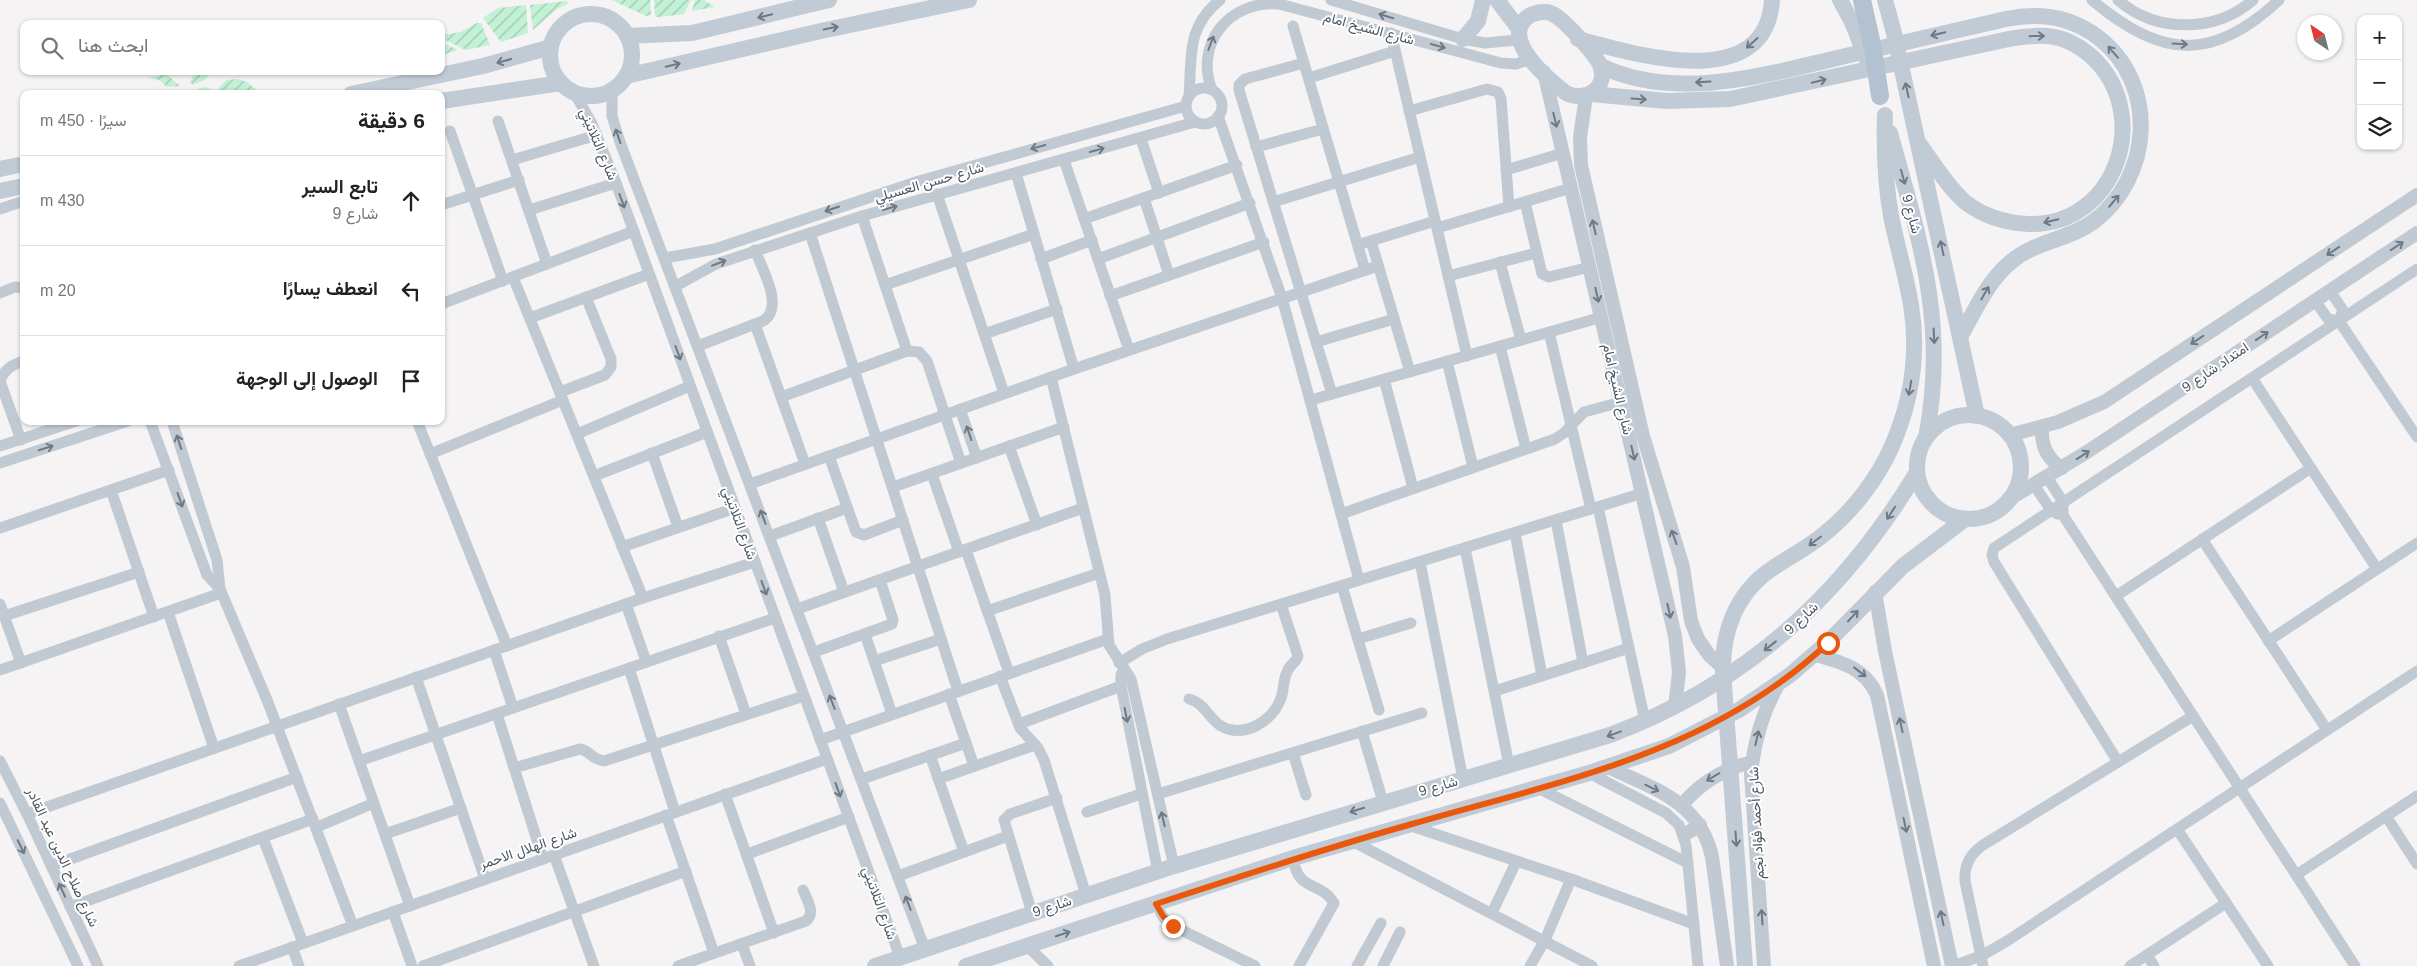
<!DOCTYPE html>
<html lang="ar">
<head>
<meta charset="utf-8">
<style>
	body { margin:0; font-family:Arial,Vazirmatn,sans-serif; background:#f2f2f2; color:#222; direction:rtl }
	.controls { position:absolute; right:15px; top:15px; display:grid; overflow:hidden; border-radius:10px; box-shadow:0 1px 4px #0004 }
	.controls button { width:45px; height:45px; display:grid; place-items:center; padding:0; border:0; border-bottom:1px solid #e0e0e0; background:#fff; color:#222; font:25px sans-serif }
	.compass { position:absolute; left:2297px; top:15px; width:45px; height:45px; border-radius:50%; background:#fff; box-shadow:0 1px 4px #0004; rotate:325deg }
	.stop { position:absolute; width:15px; height:15px; margin:-11px; border:4px solid #ea580c; border-radius:50%; background:#fff }
	.stop.end { background:#ea580c; border-color:#fff; box-shadow:0 1px 5px #0008 }
	.list { margin:0; padding:0; list-style:none }
	h2 { display:flex; justify-content:space-between; align-items:center; height:65px; margin:0; padding:0 20px; font-size:21px }
	h2 small { font-size:16px; font-weight:400; color:#767676 }
	.list li { display:grid; grid-template-columns:32px 1fr auto; gap:15px; align-items:center; box-sizing:border-box; height:90px; padding:0 20px; border-top:1px solid #e0e0e0 }
	.list b { display:block; font-size:19px; white-space:nowrap }
	.list p { margin:0; font-size:16px; white-space:nowrap; color:#767676 }
	.list em { font-size:16px; font-style:normal; color:#767676 }
	.icon { flex:none; width:28px; height:28px; fill:none; stroke:currentColor; stroke-width:2; stroke-linecap:round; stroke-linejoin:round }
	.map { position:relative; flex:none; width:2417px; height:966px; overflow:hidden; direction:ltr }
	.search { position:absolute; background:#fff; box-shadow:0 1px 4px #0004; left:20px; top:20px; width:425px; height:55px; display:flex; align-items:center; gap:12px; box-sizing:border-box; padding:0 18px; border-radius:10px; color:#767676; font-size:19px }
	.panel { position:absolute; background:#fff; box-shadow:0 1px 4px #0004; left:20px; top:90px; width:425px; height:335px; border-radius:10px; direction:rtl }
	.map>svg:first-child { display:block }
	.garden { fill:url(#garden-furrows) }
	.lines { fill:none; stroke-linecap:round; stroke-linejoin:round }
	.minor { stroke:#c1cad2; stroke-width:11 }
	.tertiary { stroke:#c1cad2; stroke-width:14 }
	.secondary { stroke:#c1cbd6; stroke-width:16 }
	.primary { stroke:#b3c2d1; stroke-width:18 }
	.oneway { stroke:#6e7984 }
	.oneway2 { stroke:#6e7983 }
	.route { stroke:#ea580c; stroke-width:6 }
	.labels { text-anchor:middle; stroke-width:4; stroke-linejoin:round; paint-order:stroke }
	.street-label { font-size:14px; fill:#4a5661; stroke:#fff }
</style>
</head>
<body>
<div class="map">
<svg width="2417" height="966" viewBox="0 0 2417 966">
	<defs>
		<pattern id="garden-furrows" width="10" height="10" patternUnits="userSpaceOnUse" patternTransform="scale(1.25)"><rect width="10" height="10" fill="#c3f1d5"/><path d="M-1 1l2-2M0 10L10 0M9 11l2-2" fill="none" stroke="#a0c6b0"/></pattern>
	</defs>
	<rect width="100%" height="100%" fill="#f5f3f3"/>
	<!-- garden -->
	<g class="garden">
		<path d="M612,0H650L651,15L646,16Z"/>
		<path d="M654,0H691L684,14L659,17H655Z"/>
		<path d="M695,0H704L715,7L692,11Z"/>
		<path d="M567,1L568,4L557,9L533,30L530,5Z"/>
		<path d="M526,5L528,33L501,42L483,18L498,8Z"/>
		<path d="M477,23H481L490,45L466,50L441,38L442,35L461,32Z"/>
		<path d="M441,42L456,49V51L441,55Z"/>
		<path d="M195,71H214L203,81L193,85L190,82Z"/>
		<path d="M166,74L180,86L167,87L159,80L148,78Z"/>
		<path d="M238,79L247,82L259,92L228,94L218,89L226,80Z"/>
		<path d="M205,87L220,94H193L191,92Z"/>
	</g>
	<g class="lines">
		<!-- minor -->
		<g class="minor">
			<path d="M1331,0L1463,39L1485,43L1518,40"/>
			<path d="M2092,0C2160,58 2212,63 2279,0"/>
			<path d="M2118,0C2156,33 2215,33 2253,0"/>
			<path d="M1293,26L1365,270"/>
			<path d="M1391,33L1467,356"/>
			<path d="M1304,63L1245,79L1239,85V90L1332,394"/>
			<path d="M1309,78L1395,51"/>
			<circle cx="1204" cy="106" r="18"/>
			<path d="M612,90V116L620,142L925,949"/>
			<path d="M1212,90C1194,44 1229,0 1279,4L1501,63L1516,64L1531,59"/>
			<path d="M574,92L592,124L616,183L900,957"/>
			<path d="M1189,96C1192,57 1186,27 1220,0"/>
			<path d="M1409,111L1487,89L1498,92L1501,99L1509,207"/>
			<path d="M1218,116L1282,298L1359,580"/>
			<path d="M498,121L547,264"/>
			<path d="M450,131L503,281"/>
			<path d="M1141,139L1159,193"/>
			<path d="M1256,147L1323,129"/>
			<path d="M512,160L597,135"/>
			<path d="M1064,160L1129,350"/>
			<path d="M1506,170L1563,153"/>
			<path d="M1016,173L1074,369"/>
			<path d="M937,194L1004,393"/>
			<path d="M1144,198L1169,275"/>
			<path d="M1273,202L1420,157"/>
			<path d="M1525,202L1542,274L1549,277L1590,267"/>
			<path d="M441,205L519,180"/>
			<path d="M0,209L24,201"/>
			<path d="M529,210L616,183"/>
			<path d="M862,216L907,351"/>
			<path d="M1084,219L1237,165"/>
			<path d="M1437,228L1571,188"/>
			<path d="M810,233L958,691"/>
			<path d="M1371,241L1410,372"/>
			<path d="M1364,243L1435,221"/>
			<path d="M665,258L715,249L919,181L1186,106"/>
			<path d="M1041,259L1092,240"/>
			<path d="M1098,259L1250,203"/>
			<path d="M1500,262L1521,340"/>
			<path d="M1448,276L1536,253"/>
			<path d="M513,277L643,598"/>
			<path d="M885,285L1034,234"/>
			<path d="M676,286L716,264L862,216L1195,122"/>
			<path d="M2330,291L2343,310L2339,321"/>
			<path d="M0,293L15,287L24,288"/>
			<path d="M1110,296L1264,242"/>
			<path d="M2315,301L2328,319L2339,321"/>
			<path d="M441,304L634,231"/>
			<path d="M530,318L649,274"/>
			<path d="M2339,321L2417,437"/>
			<path d="M755,324L805,464"/>
			<path d="M1549,332L1591,509"/>
			<path d="M984,334L1057,309"/>
			<path d="M1316,342L1394,319"/>
			<path d="M698,346L763,321C785,307 762,269 755,250"/>
			<path d="M1500,346L1526,449"/>
			<path d="M1447,361L1473,467"/>
			<path d="M1051,377L1105,595L1109,645L1131,679L1174,866"/>
			<path d="M2252,378L2377,569"/>
			<path d="M1384,379L1413,488"/>
			<path d="M560,392L605,375L611,367V359L586,297"/>
			<path d="M781,397L907,351L919,352L927,361L961,463"/>
			<path d="M1311,400L1602,317"/>
			<path d="M960,409L977,458"/>
			<path d="M150,421L207,575L220,589L267,700L353,926"/>
			<path d="M172,421L217,560L220,589"/>
			<path d="M417,421L507,646"/>
			<path d="M577,434L690,386"/>
			<path d="M21,440L0,381C5,368 12,365 24,361"/>
			<path d="M0,446L76,421"/>
			<path d="M1009,446L1037,525"/>
			<path d="M652,453L678,527"/>
			<path d="M430,454L563,400"/>
			<path d="M829,456L856,532L864,535L903,520"/>
			<path d="M0,463L128,421"/>
			<path d="M932,474L959,552"/>
			<path d="M594,476L707,432"/>
			<path d="M2047,477L2063,502V515L2355,966"/>
			<path d="M750,484L1074,369L1378,266"/>
			<path d="M2034,485L2051,510L2057,514"/>
			<path d="M893,487L1064,427"/>
			<path d="M111,490L154,617"/>
			<path d="M1598,507L1645,721"/>
			<path d="M1341,514L1555,439L1564,433L1584,412L1621,402"/>
			<path d="M818,518L844,592"/>
			<path d="M1556,520L1583,663"/>
			<path d="M0,528L169,470"/>
			<path d="M1515,533L1542,676"/>
			<path d="M770,536L847,508"/>
			<path d="M2202,539L2327,730"/>
			<path d="M622,547L735,508"/>
			<path d="M1465,548L1509,765"/>
			<path d="M966,550L1009,673"/>
			<path d="M1420,562L1463,779"/>
			<path d="M1342,586L1379,710"/>
			<path d="M2116,596L2311,468"/>
			<path d="M0,604L21,663"/>
			<path d="M626,604L646,661"/>
			<path d="M797,609L1083,508"/>
			<path d="M987,611L1099,573"/>
			<path d="M168,612L214,748"/>
			<path d="M4,616L139,572"/>
			<path d="M865,634L892,714"/>
			<path d="M719,636L746,714"/>
			<path d="M1358,639L1411,623"/>
			<path d="M2268,641L2417,543"/>
			<path d="M494,650L513,708"/>
			<path d="M814,652L892,624L893,620L880,580"/>
			<path d="M874,661L941,639"/>
			<path d="M1119,663L1142,649L1167,639L1643,493"/>
			<path d="M629,668L675,812"/>
			<path d="M1124,668L1121,675V686L1158,872"/>
			<path d="M0,670L221,593"/>
			<path d="M1000,676L1020,728L1038,748L1044,760L1086,895"/>
			<path d="M416,677L485,879"/>
			<path d="M1495,691L1629,648"/>
			<path d="M949,694L974,766"/>
			<path d="M1189,699C1205,703 1208,718 1221,726C1244,739 1273,721 1281,698C1284,690 1283,680 1287,672C1289,665 1296,663 1298,656L1281,604"/>
			<path d="M339,704L410,906"/>
			<path d="M497,714L543,859"/>
			<path d="M1019,724L1121,686"/>
			<path d="M1362,731L1383,802"/>
			<path d="M820,740L1108,639"/>
			<path d="M1293,753L1306,795"/>
			<path d="M930,755L964,852"/>
			<path d="M0,761L27,814L98,966"/>
			<path d="M359,761L775,618"/>
			<path d="M2118,762L1994,562L1992,555L1994,548L2417,269"/>
			<path d="M514,768L580,749C590,751 593,760 604,761L804,696"/>
			<path d="M1589,773L1666,813L1679,825L1686,845L1698,966"/>
			<path d="M862,779L966,743"/>
			<path d="M938,779L1035,745"/>
			<path d="M1538,788L1688,863"/>
			<path d="M725,794L774,933"/>
			<path d="M1158,794L1422,713"/>
			<path d="M0,803L78,966"/>
			<path d="M1087,812L1141,794"/>
			<path d="M27,814L643,598L755,562"/>
			<path d="M666,815L714,953"/>
			<path d="M2386,816L2417,864"/>
			<path d="M1408,825L1571,879L1694,924"/>
			<path d="M317,827L374,803"/>
			<path d="M2177,829L2268,966"/>
			<path d="M385,834L461,808"/>
			<path d="M263,838L303,943"/>
			<path d="M1352,841L1592,966"/>
			<path d="M747,854L849,817"/>
			<path d="M554,855L594,966"/>
			<path d="M1293,858C1298,893 1320,880 1334,903L1299,966"/>
			<path d="M51,866L297,777"/>
			<path d="M2296,875L2417,796"/>
			<path d="M898,876L1008,836"/>
			<path d="M1156,904L1163,917L1173,926L1255,966"/>
			<path d="M70,907L313,819"/>
			<path d="M393,912L412,966"/>
			<path d="M1032,913L1004,820L1010,814L1057,798"/>
			<path d="M1492,913L1516,862"/>
			<path d="M742,944L750,966"/>
			<path d="M1027,946L1048,966"/>
			<path d="M292,947L299,966"/>
			<path d="M2147,955L2154,966"/>
			<path d="M239,966L827,759"/>
			<path d="M423,966L686,871"/>
			<path d="M678,966L806,921C816,913 807,900 803,890"/>
			<path d="M1357,966L1381,923"/>
			<path d="M1383,966L1400,932"/>
			<path d="M1530,966L1545,940L1571,879"/>
			<path d="M1953,966L1981,956L2007,941L2417,671"/>
			<path d="M1983,966L1965,881C1964,866 1970,854 1983,845L2193,716"/>
			<path d="M2130,966L2226,903"/>
		</g>
		<!-- tertiary -->
		<g class="tertiary">
			<path d="M1544,72L1675,636L1679,672L1675,707"/>
			<path d="M1586,96L1580,137L1581,165L1643,436L1683,567L1691,621L1698,639L1709,655L1730,674"/>
			<path d="M2042,428C2041,445 2047,459 2062,468"/>
			<path d="M2010,435L2058,422L2104,402L2417,195"/>
			<path d="M2011,498L2087,452L2417,233"/>
			<path d="M1875,592L1885,651L1952,966"/>
			<path d="M1815,655C1842,662 1865,668 1877,695L1934,966"/>
			<path d="M1608,767C1654,789 1700,801 1712,857L1727,966"/>
			<path d="M1682,805C1701,782 1723,769 1752,762"/>
			<path d="M1684,835L1700,825"/>
			<path d="M1764,966L1751,774C1754,742 1762,713 1778,685"/>
		</g>
		<!-- secondary -->
		<g class="secondary">
			<path d="M1497,0L1519,29"/>
			<path d="M1840,0L1852,22L1868,62"/>
			<path d="M1885,0L1894,33L1977,416"/>
			<path d="M1545,12C1549,12 1552,13 1556,16C1566,22 1596,55 1600,65C1609,88 1585,103 1566,93C1549,80 1508,46 1522,23C1527,15 1535,12 1545,12Z"/>
			<circle cx="591" cy="55" r="41"/>
			<path d="M627,36L692,33L829,0"/>
			<path d="M1463,39L1478,21L1483,0"/>
			<path d="M1578,39C1634,54 1766,95 1772,0"/>
			<path d="M1601,66C1678,103 1771,73 1850,55C1902,43 1954,31 2006,19C2040,12 2072,17 2099,38C2159,85 2152,178 2093,222C2068,240 2036,241 2012,261C1988,280 1976,309 1961,335"/>
			<path d="M626,76L821,31L969,0"/>
			<path d="M351,94L483,66L551,47"/>
			<path d="M1591,94L1667,101L1730,99L2009,39C2021,37 2034,35 2047,36C2063,37 2078,45 2091,56C2154,113 2117,226 2029,224C2006,223 1983,216 1965,202C1946,185 1933,162 1918,142"/>
			<path d="M441,101L561,83"/>
			<path d="M1890,133C1920,241 1948,324 1926,438"/>
			<path d="M0,169L24,164"/>
			<path d="M0,191L24,186"/>
			<circle cx="1969" cy="467" r="52"/>
			<path d="M875,966L1174,866L1610,735C1746,684 1843,595 1917,472"/>
			<path d="M966,966L1293,858L1589,773L1669,746L1739,710L1790,675L1827,643L1903,566L1965,519"/>
			<path d="M1745,966L1723,672C1722,632 1736,594 1770,570C1787,558 1806,549 1823,535C1852,512 1877,480 1892,446C1911,402 1919,353 1911,305C1906,275 1897,246 1891,216C1885,183 1884,149 1885,115"/>
		</g>
		<!-- primary -->
		<path class="primary" d="M1862,0L1873,49L1880,96"/>
	</g>
	<!-- one-way arrows -->
	<defs><path id="oneway-shaft" d="M-6 0H5M1.5-3L5.5 0L1.5 3" fill="none" stroke-width="1.6" stroke-linecap="round" stroke-linejoin="round" transform="scale(1.25)"/></defs>
	<g class="oneway">
		<use href="#oneway-shaft" transform="translate(765 16) rotate(166)"/>
		<use href="#oneway-shaft" transform="translate(831 28) rotate(-12)"/>
		<use href="#oneway-shaft" transform="translate(1938 34) rotate(167)"/>
		<use href="#oneway-shaft" transform="translate(2037 36) rotate(-1)"/>
		<use href="#oneway-shaft" transform="translate(1752 43) rotate(138)"/>
		<use href="#oneway-shaft" transform="translate(2113 52) rotate(-131)"/>
		<use href="#oneway-shaft" transform="translate(504 61) rotate(165)"/>
		<use href="#oneway-shaft" transform="translate(673 65) rotate(-13)"/>
		<use href="#oneway-shaft" transform="translate(1819 81) rotate(-13)"/>
		<use href="#oneway-shaft" transform="translate(1703 82) rotate(177)"/>
		<use href="#oneway-shaft" transform="translate(1907 90) rotate(-102)"/>
		<use href="#oneway-shaft" transform="translate(1639 99) rotate(4)"/>
		<use href="#oneway-shaft" transform="translate(1903 177) rotate(74)"/>
		<use href="#oneway-shaft" transform="translate(2114 201) rotate(-50)"/>
		<use href="#oneway-shaft" transform="translate(2051 221) rotate(167)"/>
		<use href="#oneway-shaft" transform="translate(1942 248) rotate(-102)"/>
		<use href="#oneway-shaft" transform="translate(1985 293) rotate(-60)"/>
		<use href="#oneway-shaft" transform="translate(1934 336) rotate(87)"/>
		<use href="#oneway-shaft" transform="translate(1910 388) rotate(100)"/>
		<use href="#oneway-shaft" transform="translate(1891 513) rotate(123)"/>
		<use href="#oneway-shaft" transform="translate(1815 541) rotate(143)"/>
		<use href="#oneway-shaft" transform="translate(1853 616) rotate(-47)"/>
		<use href="#oneway-shaft" transform="translate(1770 646) rotate(142)"/>
		<use href="#oneway-shaft" transform="translate(1614 734) rotate(160)"/>
		<use href="#oneway-shaft" transform="translate(1357 810) rotate(163)"/>
		<use href="#oneway-shaft" transform="translate(1736 839) rotate(86)"/>
		<use href="#oneway-shaft" transform="translate(1063 934) rotate(-18)"/>
	</g>
	<g class="oneway2">
		<use href="#oneway-shaft" transform="translate(1386 16) rotate(-163)"/>
		<use href="#oneway-shaft" transform="translate(1211 43) rotate(-69)"/>
		<use href="#oneway-shaft" transform="translate(2180 44) rotate(3)"/>
		<use href="#oneway-shaft" transform="translate(1438 46) rotate(15)"/>
		<use href="#oneway-shaft" transform="translate(1555 120) rotate(77)"/>
		<use href="#oneway-shaft" transform="translate(618 136) rotate(-109)"/>
		<use href="#oneway-shaft" transform="translate(1038 147) rotate(165)"/>
		<use href="#oneway-shaft" transform="translate(1097 150) rotate(-15)"/>
		<use href="#oneway-shaft" transform="translate(622 201) rotate(70)"/>
		<use href="#oneway-shaft" transform="translate(890 208) rotate(-16)"/>
		<use href="#oneway-shaft" transform="translate(832 209) rotate(161)"/>
		<use href="#oneway-shaft" transform="translate(1594 227) rotate(-103)"/>
		<use href="#oneway-shaft" transform="translate(2397 246) rotate(-34)"/>
		<use href="#oneway-shaft" transform="translate(2333 251) rotate(146)"/>
		<use href="#oneway-shaft" transform="translate(719 263) rotate(-21)"/>
		<use href="#oneway-shaft" transform="translate(1597 295) rotate(77)"/>
		<use href="#oneway-shaft" transform="translate(2262 336) rotate(-34)"/>
		<use href="#oneway-shaft" transform="translate(2197 340) rotate(147)"/>
		<use href="#oneway-shaft" transform="translate(678 353) rotate(70)"/>
		<use href="#oneway-shaft" transform="translate(969 433) rotate(-109)"/>
		<use href="#oneway-shaft" transform="translate(179 442) rotate(-108)"/>
		<use href="#oneway-shaft" transform="translate(46 448) rotate(-18)"/>
		<use href="#oneway-shaft" transform="translate(1633 453) rotate(77)"/>
		<use href="#oneway-shaft" transform="translate(2083 455) rotate(-33)"/>
		<use href="#oneway-shaft" transform="translate(180 500) rotate(70)"/>
		<use href="#oneway-shaft" transform="translate(763 517) rotate(-111)"/>
		<use href="#oneway-shaft" transform="translate(1674 537) rotate(-110)"/>
		<use href="#oneway-shaft" transform="translate(764 588) rotate(70)"/>
		<use href="#oneway-shaft" transform="translate(1669 611) rotate(77)"/>
		<use href="#oneway-shaft" transform="translate(1860 672) rotate(38)"/>
		<use href="#oneway-shaft" transform="translate(832 702) rotate(-111)"/>
		<use href="#oneway-shaft" transform="translate(1126 715) rotate(79)"/>
		<use href="#oneway-shaft" transform="translate(1901 725) rotate(-102)"/>
		<use href="#oneway-shaft" transform="translate(1757 738) rotate(-77)"/>
		<use href="#oneway-shaft" transform="translate(1713 777) rotate(149)"/>
		<use href="#oneway-shaft" transform="translate(1652 788) rotate(26)"/>
		<use href="#oneway-shaft" transform="translate(838 790) rotate(70)"/>
		<use href="#oneway-shaft" transform="translate(1163 819) rotate(-103)"/>
		<use href="#oneway-shaft" transform="translate(1905 825) rotate(78)"/>
		<use href="#oneway-shaft" transform="translate(21 847) rotate(64)"/>
		<use href="#oneway-shaft" transform="translate(62 890) rotate(-115)"/>
		<use href="#oneway-shaft" transform="translate(908 903) rotate(-111)"/>
		<use href="#oneway-shaft" transform="translate(1762 917) rotate(-94)"/>
		<use href="#oneway-shaft" transform="translate(1942 918) rotate(-102)"/>
	</g>
	<g class="lines">
		<!-- route -->
		<path class="route" d="M1173,926L1163,916L1156,904C1241,876 1326,848 1412,824C1561,781 1711,753 1828,643"/>
	</g>
	<g class="labels">
		<!-- street labels -->
		<g class="street-label">
			<text transform="translate(1369 28) rotate(15)" y="5">شارع الشيخ امام</text>
			<text transform="translate(599 144) rotate(67)" y="5">شارع التلاتيني</text>
			<text transform="translate(929 182) rotate(-16)" y="5">شارع حسن العسيلي</text>
			<text transform="translate(1912 214) rotate(75)" y="5">شارع 9</text>
			<text transform="translate(2215 367) rotate(-34)" y="5">امتداد شارع 9</text>
			<text transform="translate(1618 389) rotate(77)" y="5">شارع الشيخ امام</text>
			<text transform="translate(740 523) rotate(70)" y="5">شارع التلاتيني</text>
			<text transform="translate(1801 618) rotate(-43)" y="5">شارع 9</text>
			<text transform="translate(1438 786) rotate(-16)" y="5">شارع 9</text>
			<text transform="translate(1756 823) rotate(-93)" y="5">شارع أحمد فؤاد نجم</text>
			<text transform="translate(528 848) rotate(-19)" y="5">شارع الهلال الاحمر</text>
			<text transform="translate(63 857) rotate(65)" y="5">شارع صلاح الدين عبد القادر</text>
			<text transform="translate(880 903) rotate(70)" y="5">شارع التلاتيني</text>
			<text transform="translate(1052 906) rotate(-18)" y="5">شارع 9</text>
		</g>
	</g>
</svg>
<div class="controls">
<button>+</button>
<button>−</button>
<button><svg class="icon" aria-label="layers" viewBox="0 0 24 24"><path d="M12 4l9 5-9 5-9-5zM3 14l9 5 9-5"/></svg></button>
</div>
<svg class="compass" viewBox="-18 -18 36 36"><path d="M0-13l5 13h-10z" fill="#e53935"/><path d="M0 13l5-13h-10z" fill="#767676"/></svg>
<div class="stop" style="left:1828px;top:643px"></div>
<div class="stop end" style="left:1173px;top:926px"></div>
<div class="search"><svg class="icon" aria-label="search" viewBox="0 0 24 24"><circle cx="10" cy="10" r="6"/><path d="M15 15l6 6"/></svg>ابحث هنا</div>
<section class="panel">
<h2>6 دقيقة<small>سيرًا · 450 m</small></h2>
<ul class="list">
<li><svg class="icon" aria-label="ahead" viewBox="0 0 24 24"><path d="M12 20V5M6 11l6-6 6 6"/></svg><div><b>تابع السير</b><p>شارع 9</p></div><em>430 m</em></li>
<li><svg class="icon" aria-label="left" viewBox="0 0 24 24"><path d="M17 20v-9H6M10 6l-5 5 5 5"/></svg><div><b>انعطف يسارًا</b></div><em>20 m</em></li>
<li><svg class="icon" aria-label="arrive" viewBox="0 0 24 24"><path d="M6 21V4h12l-3 4 3 4H6"/></svg><div><b>الوصول إلى الوجهة</b></div></li>
</ul>
</section>
</div>
</body>
</html>
